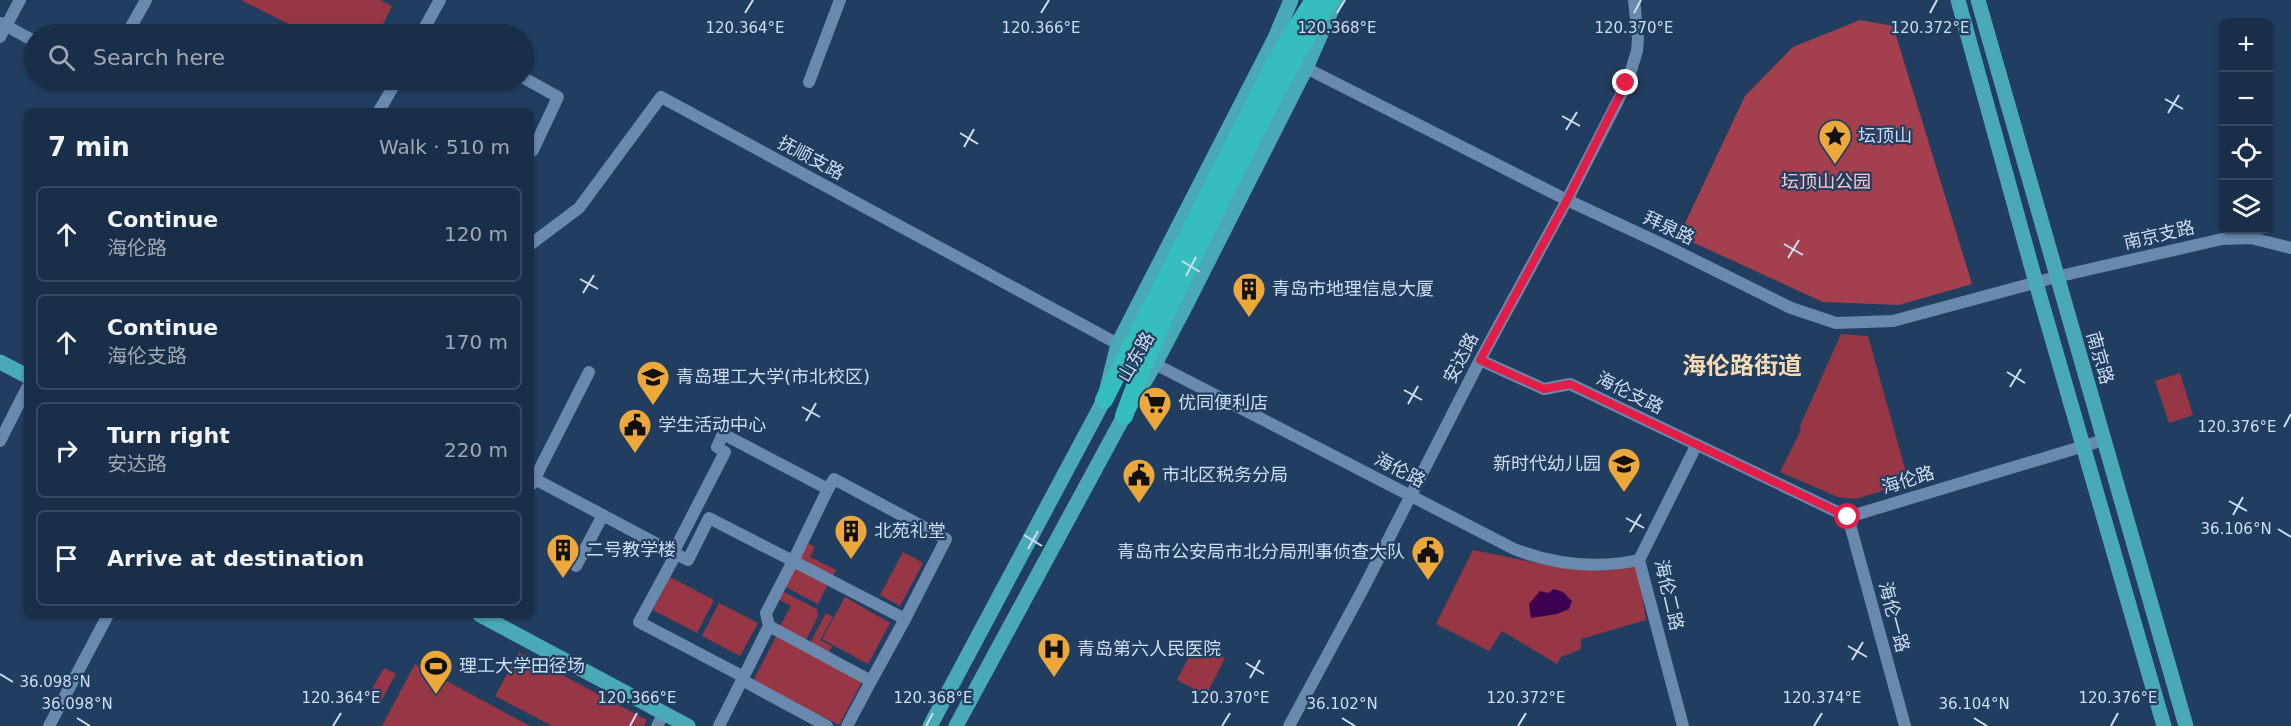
<!DOCTYPE html>
<html lang="en">
<head>
<meta charset="utf-8">
<style>
	body { margin:0; font-family:"DejaVu Sans","Noto Sans SC",sans-serif; background:#263a52; color:#f1f3f6 }
	.controls { position:absolute; right:18px; top:18px; display:grid; overflow:hidden; border-radius:9px; box-shadow:0 2px 4px #0004 }
	.controls button { width:54px; height:54px; display:grid; place-items:center; padding:0; border:0; border-bottom:2px solid #374a60; background:#192e48; color:#f1f3f6; font:30px sans-serif }
	.stop { position:absolute; width:18px; height:18px; margin:-14px; border:4px solid #e11d48; border-radius:50%; background:#fff }
	.stop.end { background:#e11d48; border-color:#fff; box-shadow:0 2px 6px #0008 }
	.list { margin:0; padding:0; list-style:none }
	h2 { display:flex; justify-content:space-between; align-items:center; height:78px; margin:0; padding:0 24px; font-size:26px }
	h2 small { font-size:20px; font-weight:400; color:#9fa8b4 }
	.list li { display:grid; grid-template-columns:39px 1fr auto; gap:18px; align-items:center; box-sizing:border-box; height:96px; margin:0 12px 12px; padding:0 12px; border:2px solid #374a60; border-radius:9px }
	.list b { display:block; font-size:22px; white-space:nowrap }
	.list p { margin:0; font-size:20px; white-space:nowrap; color:#9fa8b4 }
	.list em { font-size:20px; font-style:normal; color:#9fa8b4 }
	.icon { flex:none; width:33px; height:33px; fill:none; stroke:currentColor; stroke-width:2; stroke-linecap:round; stroke-linejoin:round }
	.map { position:relative; flex:none; width:2291px; height:726px; overflow:hidden }
	.search { position:absolute; background:#192e48; box-shadow:0 2px 4px #0004; left:24px; top:24px; width:510px; height:66px; display:flex; align-items:center; gap:15px; box-sizing:border-box; padding:0 21px; border-radius:33px; color:#9fa8b4; font-size:22px }
	.panel { position:absolute; background:#192e48; box-shadow:0 2px 4px #0004; left:24px; top:108px; width:510px; height:510px; border-radius:9px }
	.map>svg:first-child { display:block }
	.green { fill:#973746 }
	.forest { fill:#a43f4e }
	.water { fill:#3b0050 }
	.lines { fill:none; stroke-linecap:round; stroke-linejoin:round }
	.minor { stroke:#6989af; stroke-width:12 }
	.major { stroke:#4aa9b7; stroke-width:15 }
	.highway { stroke:#36bebd; stroke-width:18 }
	.route { stroke:#e11d48; stroke-width:8 }
	.ticks { fill:none; stroke:#cdddf3; stroke-width:2 }
	.labels { text-anchor:middle; stroke-width:4.5; stroke-linejoin:round; paint-order:stroke }
	.poi-label { font-size:18px; fill:#cdddf3; stroke:#213e60; text-anchor:start }
	.street-label { font-size:18px; fill:#cdddf3; stroke:#213e60 }
	.park-label { font-size:18px; fill:#ffc6c9; stroke:#213e60 }
	.district-label { font-size:24px; font-weight:bold; fill:#f8dab4; stroke:#213e60 }
	.ticks-label { font-size:15px; text-anchor:middle; fill:#cdddf3; stroke:#213e60; stroke-width:4.5; stroke-linejoin:round; paint-order:stroke }
</style>
</head>
<body>
<div class="map">
<svg width="2291" height="726" viewBox="0 0 2291 726">
	<rect width="100%" height="100%" fill="#213e60"/>
	<!-- green -->
	<g class="green">
		<path d="M241,0H380L392,6L378,34H309Z"/>
		<path d="M1841,334L1868,336L1909,483L1855,499L1838,497L1780,472L1801,430L1799,428Z"/>
		<path d="M2180,373L2193,415L2169,423L2155,381Z"/>
		<path d="M807,543L815,547L810,557L836,570L832,578L798,560Z"/>
		<path d="M1473,550L1552,566L1600,571L1638,566L1646,620L1581,639V649L1561,657L1557,664L1502,631L1489,651L1436,624Z"/>
		<path d="M903,552L923,563L900,606L880,595Z"/>
		<path d="M793,564L829,582L818,604L782,585Z"/>
		<path d="M670,577L714,600L697,633L653,610Z"/>
		<path d="M780,590L817,609L818,616L806,640L780,626L791,606L776,598Z"/>
		<path d="M845,597L890,623L868,664L822,639Z"/>
		<path d="M719,603L758,623L740,656L702,636Z"/>
		<path d="M826,613L833,617L820,640L832,646L829,652L810,643Z"/>
		<path d="M777,635L863,680L839,725L753,681Z"/>
		<path d="M1196,643L1225,658L1206,695L1177,680Z"/>
		<path d="M519,652L647,720L644,726H552L495,696Z"/>
		<path d="M415,664L530,726H382Z"/>
		<path d="M384,668L396,674L380,703L368,696Z"/>
	</g>
	<!-- forest -->
	<path class="forest" d="M1860,20L1893,26L1972,284L1899,305L1823,302L1679,236L1745,96L1793,47Z"/>
	<!-- water -->
	<path class="water" d="M1554,589L1563,592L1572,601L1569,609L1557,614L1531,618L1529,604L1540,591L1548,593Z"/>
	<g class="lines">
		<!-- minor -->
		<g class="minor">
			<path d="M1,23L34,41"/>
			<path d="M127,34L146,0"/>
			<path d="M421,34L440,0"/>
			<path d="M0,37L20,0"/>
			<path d="M1306,68L1567,200L1666,246L1791,308L1836,323L1893,321L2056,277L2222,239L2251,238L2291,248"/>
			<path d="M524,78L558,97L533,150L531,149"/>
			<path d="M809,82L840,0"/>
			<path d="M379,111L397,80"/>
			<path d="M531,244L579,208L661,97L1118,344"/>
			<path d="M1480,360L1544,389L1570,384L1848,517L2104,440"/>
			<path d="M1155,364L1514,549C1555,565 1596,569 1639,560"/>
			<path d="M0,441L27,388"/>
			<path d="M531,477L676,554"/>
			<path d="M532,484L589,372"/>
			<path d="M1848,517L1905,726"/>
			<path d="M673,553L725,452L717,447L723,434L828,489L834,479L946,539L905,619"/>
			<path d="M576,566L603,515"/>
			<path d="M744,677L639,622L676,554L688,560L709,518L793,561L828,489"/>
			<path d="M742,680L827,726"/>
			<path d="M49,726L108,615"/>
			<path d="M657,726L664,713"/>
			<path d="M719,726L769,626L766,613L793,561L905,619L871,681L769,626"/>
			<path d="M847,726L871,681"/>
			<path d="M1289,726L1363,589L1480,360L1567,200L1627,83L1637,51L1638,39L1634,0"/>
			<path d="M1683,726L1639,560L1696,446"/>
		</g>
		<!-- major -->
		<g class="major">
			<path d="M1958,0L2036,283L2164,726"/>
			<path d="M1978,0L2186,726"/>
			<path d="M0,362L27,376"/>
			<path d="M480,615L688,726"/>
			<path d="M930,726L1104,400L1118,344L1275,38L1291,0"/>
			<path d="M956,726L1124,416L1155,364L1186,305L1306,68L1336,0"/>
		</g>
		<!-- highway -->
		<g class="highway">
			<path d="M1104,400L1265,83L1289,39L1314,0"/>
			<path d="M1124,416C1151,340 1187,269 1223,196C1257,130 1289,63 1329,0"/>
		</g>
	</g>
	<g class="lines">
		<!-- route -->
		<path class="route" d="M1626,83L1567,200L1480,360L1544,389L1570,384L1848,517"/>
	</g>
	<!-- ticks -->
	<path class="ticks" d="M745,13L753,0M1041,13L1049,0M1337,13L1345,0M1634,13L1641,0M1930,13L1937,0M2165,99L2183,109M2168,113L2179,95M1562,116L1580,126M1566,130L1577,112M960,133L978,144M964,147L974,129M1784,244L1803,255M1788,258L1799,240M1182,261L1200,272M1186,276L1196,257M580,279L598,289M583,293L594,275M2007,372L2025,383M2010,387L2021,369M1404,390L1422,400M1408,404L1418,386M802,407L820,417M806,421L816,403M2284,427L2291,414M2229,501L2247,511M2233,515L2243,497M1626,518L1644,528M2278,529L2291,537M1630,532L1641,514M1024,535L1042,546M1028,549L1038,531M1848,646L1867,657M1852,660L1863,642M1246,663L1264,674M0,674L13,682M1250,678L1260,660M77,718L90,726M1342,718L1355,726M1974,718L1987,726M333,726L341,713M630,726L637,713M926,726L933,713M1222,726L1230,713M1518,726L1526,713M1814,726L1822,713M2111,726L2118,713"/>
	<!-- icons -->
	<defs>
		<symbol id="sight-pin" viewBox="-11 -11 22 30"><path d="M0 17L-7.5 6A9.5 9.5 0 1 1 7.5 6Z" fill="#eda83b" stroke="#213e60"/><path d="M0-6L1.8-2.2L6-1.7L2.9 1.2L3.7 5.4L0 3.3L-3.7 5.4L-2.9 1.2L-6-1.7L-1.8-2.2Z" fill="#111"/></symbol>
		<symbol id="building-pin" viewBox="-11 -11 22 30"><path d="M0 17L-7.5 6A9.5 9.5 0 1 1 7.5 6Z" fill="#eda83b" stroke="#213e60"/><path d="M-4-6H4V6H1V3H-1V6H-4ZM-2.5-4.3h1.7v1.8h-1.7ZM.8-4.3h1.7v1.8H.8ZM-2.5-1h1.7V.8h-1.7ZM.8-1h1.7V.8H.8Z" fill="#111"/></symbol>
		<symbol id="university-pin" viewBox="-11 -11 22 30"><path d="M0 17L-7.5 6A9.5 9.5 0 1 1 7.5 6Z" fill="#eda83b" stroke="#213e60"/><path d="M0-5L7-2L0 1L-7-2ZM-4 1L0 2.5L4 1V4Q0 6-4 4Z" fill="#111"/></symbol>
		<symbol id="supermarket-pin" viewBox="-11 -11 22 30"><path d="M0 17L-7.5 6A9.5 9.5 0 1 1 7.5 6Z" fill="#eda83b" stroke="#213e60"/><path d="M-6-5.5h2.5l.6 2H6L4.5 2H-2.5L-4.4-4H-6ZM-1.5 3.2a1.3 1.3 0 1 0 .1 0ZM3 3.2a1.3 1.3 0 1 0 .1 0Z" fill="#111"/></symbol>
		<symbol id="civic-pin" viewBox="-11 -11 22 30"><path d="M0 17L-7.5 6A9.5 9.5 0 1 1 7.5 6Z" fill="#eda83b" stroke="#213e60"/><path d="M-.6-6.5H3V-4.5H.6V-3L4-1V1h2V6H-6V1h2V-1L-.6-3ZM-1.2 2.5V6h2.4V2.5Z" fill="#111"/></symbol>
		<symbol id="school-pin" viewBox="-11 -11 22 30"><path d="M0 17L-7.5 6A9.5 9.5 0 1 1 7.5 6Z" fill="#eda83b" stroke="#213e60"/><path d="M0-5L7-2L0 1L-7-2ZM-4 1L0 2.5L4 1V4Q0 6-4 4Z" fill="#111"/></symbol>
		<symbol id="hospital-pin" viewBox="-11 -11 22 30"><path d="M0 17L-7.5 6A9.5 9.5 0 1 1 7.5 6Z" fill="#eda83b" stroke="#213e60"/><path d="M-5-5h3v3.5h4V-5h3V5h-3V1.5h-4V5h-3Z" fill="#111"/></symbol>
		<symbol id="stadium-pin" viewBox="-11 -11 22 30"><path d="M0 17L-7.5 6A9.5 9.5 0 1 1 7.5 6Z" fill="#eda83b" stroke="#213e60"/><path d="M0-5a6.5 5 0 1 0 0 10a6.5 5 0 1 0 0-10ZM-3.5-1.8h7v3.6h-7Z" fill="#111"/></symbol>
	</defs>
	<g fill-rule="evenodd">
		<use href="#sight-pin" x="1816" y="117" width="38" height="52"/>
		<use href="#building-pin" x="1230" y="270" width="38" height="52"/>
		<use href="#university-pin" x="634" y="358" width="38" height="52"/>
		<use href="#supermarket-pin" x="1136" y="384" width="38" height="52"/>
		<use href="#civic-pin" x="616" y="406" width="38" height="52"/>
		<use href="#school-pin" x="1605" y="445" width="38" height="52"/>
		<use href="#civic-pin" x="1120" y="456" width="38" height="52"/>
		<use href="#building-pin" x="832" y="512" width="38" height="52"/>
		<use href="#building-pin" x="544" y="531" width="38" height="52"/>
		<use href="#civic-pin" x="1409" y="533" width="38" height="52"/>
		<use href="#hospital-pin" x="1035" y="630" width="38" height="52"/>
		<use href="#stadium-pin" x="417" y="647" width="38" height="52"/>
	</g>
	<g class="labels">
		<!-- poi labels -->
		<g class="poi-label">
			<text x="1858" y="142">坛顶山</text>
			<text x="1272" y="295">青岛市地理信息大厦</text>
			<text x="676" y="383">青岛理工大学(市北校区)</text>
			<text x="1178" y="409">优同便利店</text>
			<text x="658" y="431">学生活动中心</text>
			<text x="1601" y="470" text-anchor="end">新时代幼儿园</text>
			<text x="1162" y="481">市北区税务分局</text>
			<text x="874" y="537">北苑礼堂</text>
			<text x="586" y="556">二号教学楼</text>
			<text x="1405" y="558" text-anchor="end">青岛市公安局市北分局刑事侦查大队</text>
			<text x="1077" y="655">青岛第六人民医院</text>
			<text x="459" y="672">理工大学田径场</text>
		</g>
		<!-- street labels -->
		<g class="street-label">
			<text transform="translate(811 158) rotate(28)" y="6">抚顺支路</text>
			<text transform="translate(1669 228) rotate(25)" y="6">拜泉路</text>
			<text transform="translate(2159 235) rotate(-13)" y="6">南京支路</text>
			<text transform="translate(1136 357) rotate(-60)" y="6">山东路</text>
			<text transform="translate(1461 358) rotate(-63)" y="6">安达路</text>
			<text transform="translate(2100 358) rotate(74)" y="6">南京路</text>
			<text transform="translate(1630 393) rotate(26)" y="6">海伦支路</text>
			<text transform="translate(1400 470) rotate(27)" y="6">海伦路</text>
			<text transform="translate(1908 480) rotate(-17)" y="6">海伦路</text>
			<text transform="translate(1669 595) rotate(77)" y="6">海伦二路</text>
			<text transform="translate(1894 617) rotate(75)" y="6">海伦一路</text>
		</g>
		<!-- park labels -->
		<g class="park-label">
			<text x="1826" y="188">坛顶山公园</text>
		</g>
		<!-- district labels -->
		<g class="district-label">
			<text x="1742" y="374">海伦路街道</text>
		</g>
	</g>
	<g class="ticks-label">
		<text x="745" y="33">120.364°E</text>
		<text x="1041" y="33">120.366°E</text>
		<text x="1337" y="33">120.368°E</text>
		<text x="1634" y="33">120.370°E</text>
		<text x="1930" y="33">120.372°E</text>
		<text x="2237" y="432">120.376°E</text>
		<text x="2236" y="534">36.106°N</text>
		<text x="55" y="687">36.098°N</text>
		<text x="341" y="703">120.364°E</text>
		<text x="637" y="703">120.366°E</text>
		<text x="933" y="703">120.368°E</text>
		<text x="1230" y="703">120.370°E</text>
		<text x="1526" y="703">120.372°E</text>
		<text x="1822" y="703">120.374°E</text>
		<text x="2118" y="703">120.376°E</text>
		<text x="77" y="709">36.098°N</text>
		<text x="1342" y="709">36.102°N</text>
		<text x="1974" y="709">36.104°N</text>
	</g>
</svg>
<div class="controls">
<button>+</button>
<button>−</button>
<button><svg class="icon" aria-label="locate" viewBox="0 0 24 24"><circle cx="12" cy="12" r="6"/><path d="M12 2v4M12 18v4M2 12h4M18 12h4"/></svg></button>
<button><svg class="icon" aria-label="layers" viewBox="0 0 24 24"><path d="M12 4l9 5-9 5-9-5zM3 14l9 5 9-5"/></svg></button>
</div>
<div class="stop" style="left:1848px;top:517px"></div>
<div class="stop end" style="left:1626px;top:83px"></div>
<div class="search"><svg class="icon" aria-label="search" viewBox="0 0 24 24"><circle cx="10" cy="10" r="6"/><path d="M15 15l6 6"/></svg>Search here</div>
<section class="panel">
<h2>7 min<small>Walk · 510 m</small></h2>
<ul class="list">
<li><svg class="icon" aria-label="ahead" viewBox="0 0 24 24"><path d="M12 20V5M6 11l6-6 6 6"/></svg><div><b>Continue</b><p>海伦路</p></div><em>120 m</em></li>
<li><svg class="icon" aria-label="ahead" viewBox="0 0 24 24"><path d="M12 20V5M6 11l6-6 6 6"/></svg><div><b>Continue</b><p>海伦支路</p></div><em>170 m</em></li>
<li><svg class="icon" aria-label="right" viewBox="0 0 24 24"><path d="M7 20v-9h11M14 6l5 5-5 5"/></svg><div><b>Turn right</b><p>安达路</p></div><em>220 m</em></li>
<li><svg class="icon" aria-label="arrive" viewBox="0 0 24 24"><path d="M6 21V4h12l-3 4 3 4H6"/></svg><div><b>Arrive at destination</b></div></li>
</ul>
</section>
</div>
</body>
</html>
